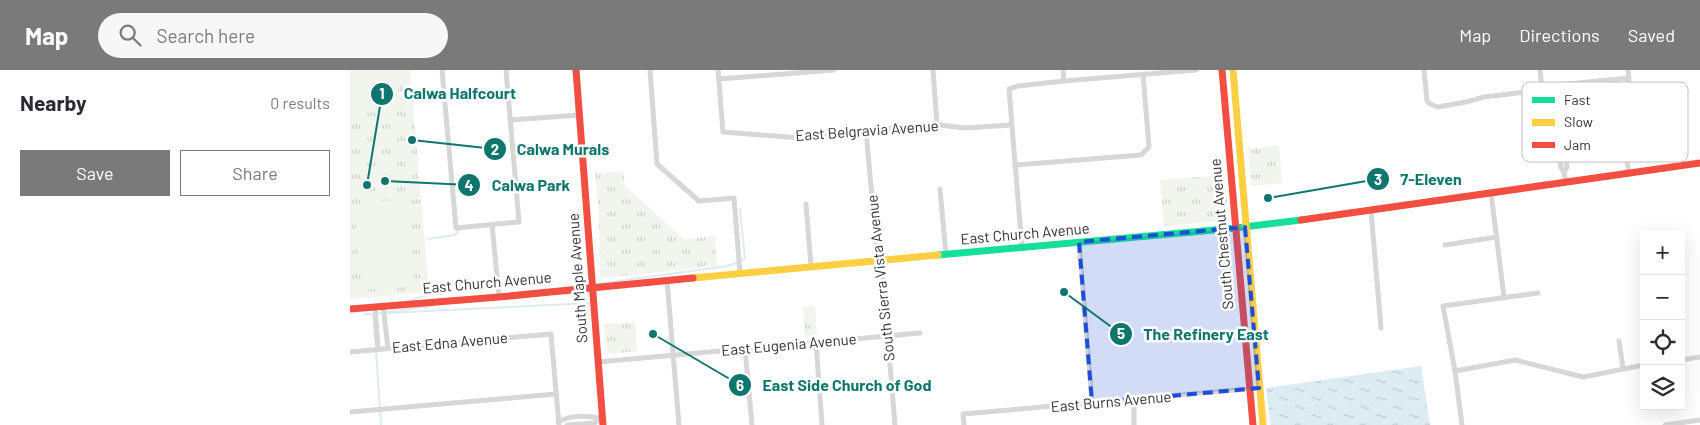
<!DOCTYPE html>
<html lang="en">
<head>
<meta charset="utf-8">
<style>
	body { margin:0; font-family:Barlow,sans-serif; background:#f7f7f7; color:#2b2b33 }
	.controls { position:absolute; right:15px; bottom:15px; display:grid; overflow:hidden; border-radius:0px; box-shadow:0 5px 20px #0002 }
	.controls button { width:45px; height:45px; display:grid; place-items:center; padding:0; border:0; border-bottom:1px solid #e1e1e2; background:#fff; color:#2b2b33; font:25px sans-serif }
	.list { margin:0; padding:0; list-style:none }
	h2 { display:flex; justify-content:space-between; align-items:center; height:65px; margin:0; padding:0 20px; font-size:21px }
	h2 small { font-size:16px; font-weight:400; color:#7c7c81 }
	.actions { display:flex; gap:10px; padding:15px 20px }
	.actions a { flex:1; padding:11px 0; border:1px solid #7a7a7a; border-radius:0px; text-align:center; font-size:18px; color:#7a7a7a }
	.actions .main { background:#7a7a7a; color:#fff }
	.icon { flex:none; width:28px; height:28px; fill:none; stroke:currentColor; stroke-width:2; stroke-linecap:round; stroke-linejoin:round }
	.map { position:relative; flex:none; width:1350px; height:355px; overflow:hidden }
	header { display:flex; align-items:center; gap:30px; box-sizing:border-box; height:70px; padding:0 25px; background:#7a7a7a; color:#fff }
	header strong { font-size:24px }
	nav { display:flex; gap:28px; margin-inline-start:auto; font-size:18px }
	.search { width:350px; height:45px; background:#f7f7f7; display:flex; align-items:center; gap:12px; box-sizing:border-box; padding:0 18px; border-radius:28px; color:#7c7c81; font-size:19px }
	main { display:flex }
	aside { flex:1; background:#fff }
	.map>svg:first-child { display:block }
	.grass { fill:url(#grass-tufts) }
	.pitch { fill:#f1f5ed }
	.water { fill:url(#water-ripples) }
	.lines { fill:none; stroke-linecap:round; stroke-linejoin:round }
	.stream { stroke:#ddebf3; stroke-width:2 }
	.street { stroke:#d7d7d7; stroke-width:5 }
	.fast { stroke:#16e098; stroke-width:7 }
	.slow { stroke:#ffcf43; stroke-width:7 }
	.jam { stroke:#f24e42; stroke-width:7 }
	.marked { fill:#1d4ed8; fill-opacity:0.2; stroke:#1d4ed8; stroke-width:4; stroke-dasharray:10 6; stroke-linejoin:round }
	.labels { text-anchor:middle; stroke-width:5; stroke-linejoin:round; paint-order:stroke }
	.street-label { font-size:15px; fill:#333; stroke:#fff }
	.key { fill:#fff; stroke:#c2c2c2; stroke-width:1 }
	.key-label { font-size:14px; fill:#333 }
	.leader { fill:none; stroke:#0f766e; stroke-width:2 }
	.callout-dot { fill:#0f766e; stroke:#fff; stroke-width:2 }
	.mark-label { font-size:15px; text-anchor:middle; font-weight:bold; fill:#fff }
	.callout-label { font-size:16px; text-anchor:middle; font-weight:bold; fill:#0f766e; stroke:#fff; stroke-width:5; stroke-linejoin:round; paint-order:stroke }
</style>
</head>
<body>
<header>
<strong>Map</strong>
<div class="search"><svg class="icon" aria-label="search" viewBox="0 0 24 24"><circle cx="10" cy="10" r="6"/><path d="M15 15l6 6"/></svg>Search here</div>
<nav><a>Map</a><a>Directions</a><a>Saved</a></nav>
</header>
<main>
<aside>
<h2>Nearby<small>0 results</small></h2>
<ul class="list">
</ul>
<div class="actions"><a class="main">Save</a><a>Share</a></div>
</aside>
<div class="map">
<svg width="1350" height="355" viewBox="0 0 1350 355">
	<defs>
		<pattern id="grass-tufts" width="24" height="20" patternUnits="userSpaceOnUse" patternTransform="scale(1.25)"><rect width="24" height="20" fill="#f1f5ed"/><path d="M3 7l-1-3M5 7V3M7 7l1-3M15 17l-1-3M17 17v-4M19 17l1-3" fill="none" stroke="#cfd2cc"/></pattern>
		<pattern id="water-ripples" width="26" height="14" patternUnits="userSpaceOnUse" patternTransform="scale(1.25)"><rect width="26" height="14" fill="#ddebf3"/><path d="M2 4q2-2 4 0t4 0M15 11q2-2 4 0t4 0" fill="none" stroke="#becad1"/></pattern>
	</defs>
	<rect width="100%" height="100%" fill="#fff"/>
	<!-- grass -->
	<g class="grass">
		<path d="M0,0H60L79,222L0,229Z"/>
		<path d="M929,75L932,113L901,116L898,79Z"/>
		<path d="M273,101L275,116L334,169L365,166L367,196L253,208L250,205L249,145L245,103Z"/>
		<path d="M875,105L879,150L814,156L810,110Z"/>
		<path d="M465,236L467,265L455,267L453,237Z"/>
		<path d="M285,252L287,281L261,284L258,281L253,254Z"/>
	</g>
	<!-- pitch -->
	<g class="pitch">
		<path d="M0,0H47L49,36L45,40L0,42Z"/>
		<path d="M21,109L22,119L12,120V110Z"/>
		<path d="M54,129L58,134L64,216L12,220L5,138L26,136V132Z"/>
	</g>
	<!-- water -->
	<path class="water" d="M1071,296L1080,355H921L916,318Z"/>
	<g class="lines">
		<!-- stream -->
		<g class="stream">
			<path d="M78,169L105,165L110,159"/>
			<path d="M246,214L378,196L395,189L390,139"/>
			<path d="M59,231L83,223"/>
			<path d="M37,243L242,233"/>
			<path d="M14,244H22"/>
			<path d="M23,244L82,236"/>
			<path d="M23,245L25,270"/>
			<path d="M26,280L31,355"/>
		</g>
		<!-- street -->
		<g class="street">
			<path d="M92,0L106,158L169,152L156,0"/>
			<path d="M300,0L307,94L349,131L384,128L390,203"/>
			<path d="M368,0L373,62L450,68L580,54L616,58L661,55"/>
			<path d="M583,0L587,54"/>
			<path d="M713,0L714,11"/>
			<path d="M1074,0L1077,31L1080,34L1088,37L1116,32L1134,27L1176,22L1198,16L1279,8"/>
			<path d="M1190,0L1197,65L1202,70H1207L1273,62C1279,59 1282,56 1282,49L1278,0"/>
			<path d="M369,9L484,0"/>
			<path d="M160,50L230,45"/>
			<path d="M516,61L527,182L532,199L545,355"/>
			<path d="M1273,62L1279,104"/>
			<path d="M1207,70L1211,98L1214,102L1216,113"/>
			<path d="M1213,70L1217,97L1214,102"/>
			<path d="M665,95L791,85L799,77L793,4"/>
			<path d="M590,119L596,185"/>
			<path d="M1141,123L1154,227"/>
			<path d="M456,134L461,196"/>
			<path d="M1021,141L1031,258"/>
			<path d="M142,154L149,227"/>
			<path d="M729,172L742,333"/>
			<path d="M1095,175L1147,167"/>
			<path d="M672,178L659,19L668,16L714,11L846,0"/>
			<path d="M317,210L329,355"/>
			<path d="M33,236L38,278"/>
			<path d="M25,237L28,279"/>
			<path d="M1269,271L1273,298"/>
			<path d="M466,272L472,355"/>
			<path d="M395,279L402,355"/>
			<path d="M0,282L201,264L209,355"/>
			<path d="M1331,290L1350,287"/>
			<path d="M248,292L570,263"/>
			<path d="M1105,301L1165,290L1233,307L1294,295"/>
			<path d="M784,330V355"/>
			<path d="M0,342L206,324"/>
			<path d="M208,352C220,345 239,345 252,349"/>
			<path d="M217,355L244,353L252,349"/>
			<path d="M614,355L613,344L909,318"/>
			<path d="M1112,355L1105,301L1093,236L1188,223"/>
			<path d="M1315,355L1350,350"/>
		</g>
		<!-- fast -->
		<path class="fast" d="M588,185L886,158L951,150"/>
		<!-- slow -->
		<g class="slow">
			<path d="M883,0L913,355"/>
			<path d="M343,208L588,185"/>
		</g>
		<!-- jam -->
		<g class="jam">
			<path d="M226,0L253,355"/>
			<path d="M872,0L903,355"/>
			<path d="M951,150L1350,93"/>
			<path d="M0,239L149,227L343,208"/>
		</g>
	</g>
	<!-- marked area -->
	<path class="marked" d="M895,157L909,318L742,333L729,172Z"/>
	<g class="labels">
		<!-- street labels -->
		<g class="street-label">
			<text transform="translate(517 61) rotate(-4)" y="5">East Belgravia Avenue</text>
			<text transform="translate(675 164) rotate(-5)" y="5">East Church Avenue</text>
			<text transform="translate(872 164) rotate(-95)" y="5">South Chestnut Avenue</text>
			<text transform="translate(228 208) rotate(-94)" y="5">South Maple Avenue</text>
			<text transform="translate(531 208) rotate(-96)" y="5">South Sierra Vista Avenue</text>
			<text transform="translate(137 213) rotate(-5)" y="5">East Church Avenue</text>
			<text transform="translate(100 273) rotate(-5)" y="5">East Edna Avenue</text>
			<text transform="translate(439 275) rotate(-5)" y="5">East Eugenia Avenue</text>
			<text transform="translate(761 332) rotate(-5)" y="5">East Burns Avenue</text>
		</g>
	</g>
	<!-- legend -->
	<rect x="1172" y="12" width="166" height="80" rx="8" class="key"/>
	<rect x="1182" y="27" width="23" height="6" fill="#16e098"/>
	<rect x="1182" y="49" width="23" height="7" fill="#ffcf43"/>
	<rect x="1182" y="72" width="23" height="6" fill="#f24e42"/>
	<g class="key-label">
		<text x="1214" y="35">Fast</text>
		<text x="1214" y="57">Slow</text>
		<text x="1214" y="80">Jam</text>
	</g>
	<!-- callouts -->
	<path class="leader" d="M17 115L32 24M62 70L145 79M918 128L1028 109M35 111L119 115M714 222L771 264M303 264L390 315"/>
	<g class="callout-dot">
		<circle cx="17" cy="115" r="5"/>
		<circle cx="62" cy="70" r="5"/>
		<circle cx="918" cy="128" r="5"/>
		<circle cx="35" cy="111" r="5"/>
		<circle cx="714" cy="222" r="5"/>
		<circle cx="303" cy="264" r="5"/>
		<circle cx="32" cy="24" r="12"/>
		<circle cx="145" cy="79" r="12"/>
		<circle cx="1028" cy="109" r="12"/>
		<circle cx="119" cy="115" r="12"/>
		<circle cx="771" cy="264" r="12"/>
		<circle cx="390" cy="315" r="12"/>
	</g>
	<g class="mark-label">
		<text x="32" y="29">1</text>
		<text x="145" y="85">2</text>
		<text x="1028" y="115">3</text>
		<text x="119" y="121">4</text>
		<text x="771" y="269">5</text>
		<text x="390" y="321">6</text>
	</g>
	<g class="callout-label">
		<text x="110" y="29">Calwa Halfcourt</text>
		<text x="213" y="85">Calwa Murals</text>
		<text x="1081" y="115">7-Eleven</text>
		<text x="181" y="121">Calwa Park</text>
		<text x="856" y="270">The Refinery East</text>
		<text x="497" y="321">East Side Church of God</text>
	</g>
</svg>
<div class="controls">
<button>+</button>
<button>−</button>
<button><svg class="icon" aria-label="locate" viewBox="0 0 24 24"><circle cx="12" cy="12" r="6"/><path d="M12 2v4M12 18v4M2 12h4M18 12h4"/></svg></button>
<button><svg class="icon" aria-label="layers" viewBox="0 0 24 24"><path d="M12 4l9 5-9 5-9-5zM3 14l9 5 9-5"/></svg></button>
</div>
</div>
</main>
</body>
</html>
